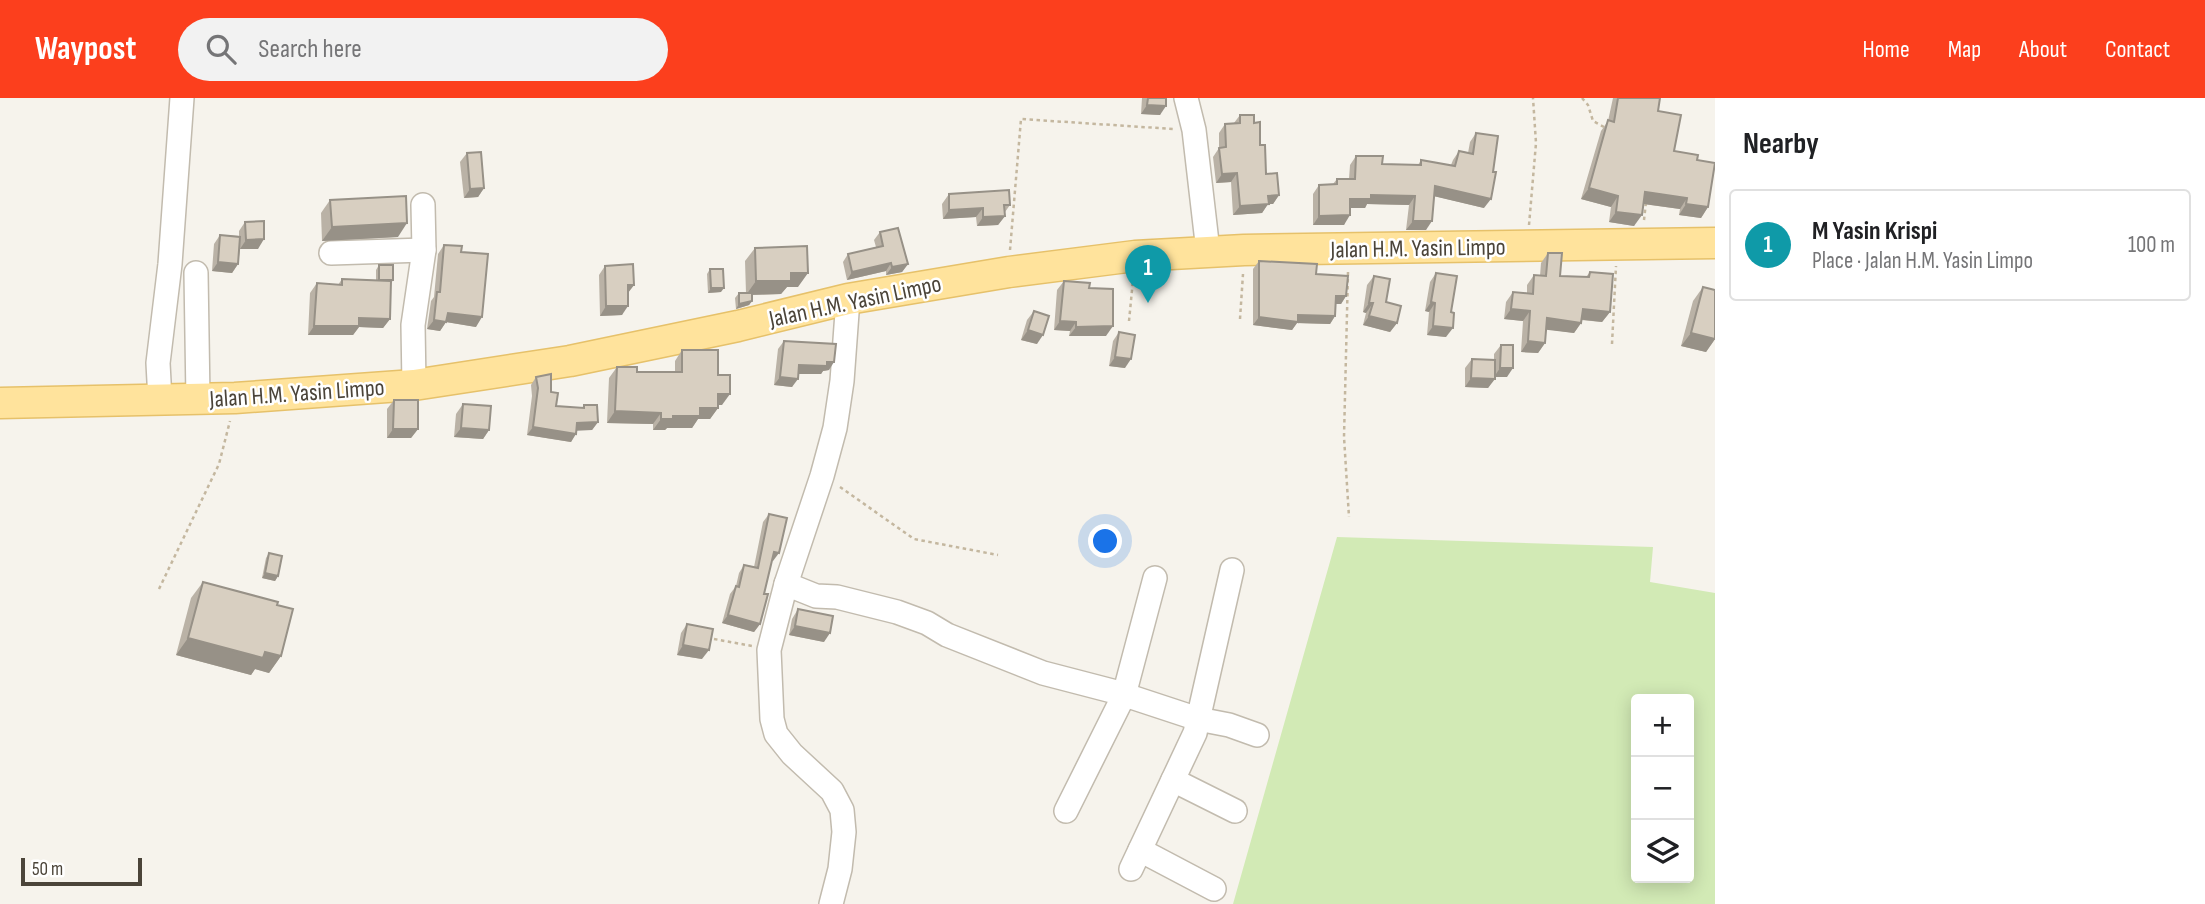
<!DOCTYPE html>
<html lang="en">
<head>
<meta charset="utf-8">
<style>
	body { margin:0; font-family:"Sofia Sans Condensed",sans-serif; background:#f2f2f2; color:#202124 }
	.controls { position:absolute; right:21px; bottom:21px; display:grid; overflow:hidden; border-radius:7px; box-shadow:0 4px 18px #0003 }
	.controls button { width:63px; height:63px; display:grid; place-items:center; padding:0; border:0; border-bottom:2px solid #e0e0e0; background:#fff; color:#202124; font:35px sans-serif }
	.scale { position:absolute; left:21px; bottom:18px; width:121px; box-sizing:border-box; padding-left:7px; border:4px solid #4b4439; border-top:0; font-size:19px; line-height:24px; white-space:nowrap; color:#4b4439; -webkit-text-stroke:5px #fff; paint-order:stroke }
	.you { position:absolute; left:1106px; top:444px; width:24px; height:24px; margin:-18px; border:5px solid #fff; border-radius:50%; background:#1a73e8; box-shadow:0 0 0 10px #1a73e833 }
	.badge { display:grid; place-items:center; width:46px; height:46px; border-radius:50%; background:#fc3f1d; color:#fff; font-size:23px; font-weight:700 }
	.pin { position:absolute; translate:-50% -58px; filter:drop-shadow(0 2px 4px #0008) }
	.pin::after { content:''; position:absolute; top:37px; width:24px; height:21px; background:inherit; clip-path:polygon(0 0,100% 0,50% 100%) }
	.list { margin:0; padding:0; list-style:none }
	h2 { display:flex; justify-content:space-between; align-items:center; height:91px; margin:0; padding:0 28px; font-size:30px }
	h2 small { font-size:23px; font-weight:400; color:#757577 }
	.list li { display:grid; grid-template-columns:46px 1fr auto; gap:21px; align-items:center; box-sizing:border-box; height:112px; margin:0 14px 14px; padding:0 14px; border:2px solid #e0e0e0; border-radius:7px }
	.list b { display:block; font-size:26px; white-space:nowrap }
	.list p { margin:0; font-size:23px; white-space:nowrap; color:#757577 }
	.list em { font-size:23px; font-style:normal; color:#757577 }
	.icon { flex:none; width:38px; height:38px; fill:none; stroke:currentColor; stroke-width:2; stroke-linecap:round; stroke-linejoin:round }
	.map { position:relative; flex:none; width:1715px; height:806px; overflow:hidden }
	header { display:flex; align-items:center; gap:42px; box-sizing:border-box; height:98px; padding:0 35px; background:#fc3f1d; color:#fff }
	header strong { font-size:33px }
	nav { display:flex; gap:38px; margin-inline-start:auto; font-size:24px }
	.search { width:490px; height:63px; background:#f2f2f2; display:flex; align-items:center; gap:18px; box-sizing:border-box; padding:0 24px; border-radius:38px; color:#757577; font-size:26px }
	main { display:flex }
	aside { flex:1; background:#fff }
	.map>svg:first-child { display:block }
	.green { fill:#d2eab5; fill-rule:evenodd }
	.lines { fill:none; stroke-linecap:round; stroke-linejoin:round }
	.minor-casing { stroke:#c2bbae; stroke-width:26 }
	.major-casing { stroke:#e6c16a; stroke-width:33 }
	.path { stroke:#c4b79f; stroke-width:2.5; stroke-dasharray:3.5 3.5; stroke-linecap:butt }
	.minor { stroke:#fff; stroke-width:23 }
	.major { stroke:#ffe39c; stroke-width:30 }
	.wall { fill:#bab2a6 }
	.shaded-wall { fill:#979187 }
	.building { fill:#d8cfc1; stroke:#979187; stroke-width:2 }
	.labels { text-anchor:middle; stroke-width:5; stroke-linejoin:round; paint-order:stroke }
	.street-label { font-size:24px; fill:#4b4439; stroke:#fff }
</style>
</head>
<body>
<header>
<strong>Waypost</strong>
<div class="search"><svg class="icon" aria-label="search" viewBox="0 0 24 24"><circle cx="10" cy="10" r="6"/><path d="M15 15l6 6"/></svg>Search here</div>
<nav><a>Home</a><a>Map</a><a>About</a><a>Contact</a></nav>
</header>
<main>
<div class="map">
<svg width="1715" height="806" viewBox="0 0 1715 806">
	<rect width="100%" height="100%" fill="#f6f3ec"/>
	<!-- green -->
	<path class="green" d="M1337,439L1653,449L1650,484L1715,495V806H1233ZM1636,601H1689V780H1636Z"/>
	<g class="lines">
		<defs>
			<g id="minor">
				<path d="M1186,0L1194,32L1208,153"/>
				<path d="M331,155L424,152"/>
				<path d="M196,175L198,301"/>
				<path d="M414,287L413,227L424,152L423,107"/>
				<path d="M160,302L158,265L170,166L182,0"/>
				<path d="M786,486L816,498L837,499L897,514L927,525L947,537L1043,575L1116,594L1198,621L1229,627L1257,637"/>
				<path d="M1173,682L1235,713"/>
				<path d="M1066,713L1124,597L1155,480"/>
				<path d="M1140,752L1214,791"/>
				<path d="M1131,771L1195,635L1232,472"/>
				<path d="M831,806L840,771L844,734L842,712L832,693L792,656L776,636L772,621L769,552L786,486L822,378L835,330L842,283L848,201"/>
			</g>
			<path id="major" d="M0,305L235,300L414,287L570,263L738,228L848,201L1009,174L1135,158L1244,152L1715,145"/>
		</defs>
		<!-- minor casing -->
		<use href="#minor" class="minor-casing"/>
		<!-- major casing -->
		<use href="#major" class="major-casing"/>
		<!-- path -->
		<g class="path">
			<path d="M1582,0L1588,7L1593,23L1604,29"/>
			<path d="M1644,122L1646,104"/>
			<path d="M1529,127L1536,45L1533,0"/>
			<path d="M1010,152L1021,21L1173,31"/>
			<path d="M1348,174L1344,339L1349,419"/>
			<path d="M1240,221L1243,176"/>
			<path d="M1129,223L1133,182"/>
			<path d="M1612,246L1616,168"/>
			<path d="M840,389L914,441L998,457"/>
			<path d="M159,491L219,366L230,323"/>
			<path d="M714,541L752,548"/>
		</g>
		<!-- minor -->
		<use href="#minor" class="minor"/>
		<!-- major -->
		<use href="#major" class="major"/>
	</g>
	<!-- wall -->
	<g class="wall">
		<path d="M1142,0H1166L1160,17L1141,16Z"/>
		<path d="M1613,0H1660L1658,13L1674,53L1697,62L1708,109L1701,120L1679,117L1680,111L1643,106L1634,128L1609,124L1611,109L1581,101L1601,33L1608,23Z"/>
		<path d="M1240,17L1254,25L1260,47L1266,76L1279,97L1273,106H1268L1262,115L1233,117L1231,84L1216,85L1213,59L1219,50V35L1225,26L1234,25Z"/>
		<path d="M1476,35L1484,110L1434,98L1426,132H1406L1409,107L1367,106L1365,110H1350L1344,127H1313V96L1319,87L1333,86L1337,81H1349L1350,67L1356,58L1382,66L1418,67L1421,62L1451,67L1453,62L1459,53L1468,55L1470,44Z"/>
		<path d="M467,55L484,90L478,99L464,100L460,64Z"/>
		<path d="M949,96L1010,107L1005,114V118L998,127L977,128L976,119L943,121L942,106Z"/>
		<path d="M330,102L398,139L322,143L321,115Z"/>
		<path d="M245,124L258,151H240L238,166L232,175L212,173L214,146L220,137L239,138V133Z"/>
		<path d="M880,134L908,166L902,174L886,177V173L847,182L843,164L848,156L876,149L874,142Z"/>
		<path d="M444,147L461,154L476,229L446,224L440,233L427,231L431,203L434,199L438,156Z"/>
		<path d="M755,150L798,189H787L781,196L752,197V203L749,207L736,211L735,200L739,195H746L745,163Z"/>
		<path d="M1548,155L1560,178L1586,179L1590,174L1610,214L1602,224L1581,222V225L1574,235L1546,231L1545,245L1538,255L1521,254L1523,223L1504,221L1506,204L1513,194L1527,195V187L1534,177L1540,178L1541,165Z"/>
		<path d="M1259,163L1316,176L1346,198L1341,206H1335V218L1330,226L1297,225L1292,232L1253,227V171Z"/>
		<path d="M379,167L393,182L391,186L390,221L383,230L359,229L353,237H308L310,195L317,185L338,187L342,181L376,182V172Z"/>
		<path d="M605,168L634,187L628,195L622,217L600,218L599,177Z"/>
		<path d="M710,171L721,194L708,195L707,176Z"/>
		<path d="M1436,175L1451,214L1446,239L1427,237L1429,214L1425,213L1430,184Z"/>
		<path d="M1374,178L1397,225L1390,234L1363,227L1366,215L1363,214L1367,187Z"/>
		<path d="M1064,183L1089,190L1106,238H1069L1070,233L1054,232L1057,192Z"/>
		<path d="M1703,189L1715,241L1706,254L1681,248L1693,203Z"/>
		<path d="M1034,213L1037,246L1021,242L1027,222Z"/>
		<path d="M1119,234L1125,270L1109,268L1113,243Z"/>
		<path d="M784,243L829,272L823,273L821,276H798L792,289L774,287L778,251Z"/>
		<path d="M1501,247L1507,279H1495L1488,290L1465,289V270L1472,261L1494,262V256Z"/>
		<path d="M682,252L718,277L722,307H718V310L710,321H698L692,330H667L665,332H653V326L607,325L609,280L617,269L637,274H675V263Z"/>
		<path d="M536,279L551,294L556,308L582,310L584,307L598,324L592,332H577L571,344L527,337L532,298L531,287Z"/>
		<path d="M394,302L418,331L411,340H387V311Z"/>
		<path d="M463,306L489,332L483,341L454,339L456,316Z"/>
		<path d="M769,416L773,463H772L764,496L760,526L754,534L722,525L730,496L736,488L739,475L744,467L754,469L763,424Z"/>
		<path d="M269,455L278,478L275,483L262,480L266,460Z"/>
		<path d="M203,484L277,507L281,558L269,575L255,571L251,577L176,557L191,500Z"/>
		<path d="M798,511L824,544L789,537L792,521Z"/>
		<path d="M687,526L702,561L677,557L681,535Z"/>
	</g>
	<!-- shaded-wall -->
	<g class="shaded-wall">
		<path d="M1147,7L1166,8L1160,17L1141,16Z"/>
		<path d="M1237,75L1231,84L1216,85L1222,76Z"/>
		<path d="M1435,88L1491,101L1484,110L1429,97Z"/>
		<path d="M484,90L478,99L464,100L470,91Z"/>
		<path d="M1589,90L1618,98L1611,109L1581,101Z"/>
		<path d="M1645,94L1687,100L1680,111L1637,105Z"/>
		<path d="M1279,97L1273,106H1268L1262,115L1233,117L1240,108L1268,98Z"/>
		<path d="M1371,97L1415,98L1409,107L1367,106L1365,110H1344L1350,101Z"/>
		<path d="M1686,106L1708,109L1701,120L1679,117Z"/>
		<path d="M983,110L976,119L943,121L949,112Z"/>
		<path d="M1616,114L1642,117L1634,128L1609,124Z"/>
		<path d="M1350,117L1344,127H1313L1319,118Z"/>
		<path d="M1005,118L998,127L977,128L983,119Z"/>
		<path d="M1413,123H1432L1426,132H1406Z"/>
		<path d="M407,125L398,139L322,143L332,129Z"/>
		<path d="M264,141L258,151H240L246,142Z"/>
		<path d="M218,164L238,166L232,175L212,173Z"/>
		<path d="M891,165L886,173L847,182L852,174Z"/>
		<path d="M908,166L902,174L886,177L892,169Z"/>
		<path d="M791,175H808L798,189H787L781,196L746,197L756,183Z"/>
		<path d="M628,187H634L627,196Z"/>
		<path d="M711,190H724L721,194L708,195Z"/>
		<path d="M1336,198H1346L1341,206H1330Z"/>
		<path d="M752,203L749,207L736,211L739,206Z"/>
		<path d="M1431,204L1435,205L1429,214L1425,213Z"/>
		<path d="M1369,205H1373L1366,215L1363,214Z"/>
		<path d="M606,208H628L622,217L600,218Z"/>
		<path d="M1511,211L1530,213L1523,223L1504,221Z"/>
		<path d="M1583,211L1610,214L1602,224L1576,221Z"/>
		<path d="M448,215L482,219L476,229L446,224L440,233L427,231L434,222Z"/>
		<path d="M1298,217L1335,218L1330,226L1297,225L1292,232L1253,227L1259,219Z"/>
		<path d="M1369,218L1397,225L1390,234L1363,227Z"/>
		<path d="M359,220L390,221L383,230L359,229L353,237H308L314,228Z"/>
		<path d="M1547,220L1581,225L1574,235L1540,231Z"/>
		<path d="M1060,223L1076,224L1070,233L1054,232Z"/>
		<path d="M1113,228L1106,238H1069L1076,229Z"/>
		<path d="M1433,228L1453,230L1446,239L1427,237Z"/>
		<path d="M1028,232L1043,237L1037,246L1021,242Z"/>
		<path d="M1691,235L1715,241L1706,254L1681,248Z"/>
		<path d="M1528,243L1545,245L1538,255L1521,254Z"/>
		<path d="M1115,259L1131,261L1125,270L1109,268Z"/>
		<path d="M827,264H834L829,272L823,273L821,276H794L799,267Z"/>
		<path d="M1500,270H1513L1507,279H1494Z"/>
		<path d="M780,279L798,281L792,289L774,287Z"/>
		<path d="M1471,280L1495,281L1488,290L1465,289Z"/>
		<path d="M718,296H730L722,307H710Z"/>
		<path d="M700,310H718L710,321H698L692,330H667L665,332H653L661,321Z"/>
		<path d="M615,313L661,315L653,326L607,325Z"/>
		<path d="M598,324L592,332L572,333L577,325Z"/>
		<path d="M533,329L576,336L571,344L527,337Z"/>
		<path d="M461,330L489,332L483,341L454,339Z"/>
		<path d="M393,331H418L411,340H387Z"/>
		<path d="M774,454L779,455L773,463L768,462Z"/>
		<path d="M265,475L278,478L275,483L262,480Z"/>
		<path d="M728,517L760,526L754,534L722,525Z"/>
		<path d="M795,528L830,535L824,544L789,537Z"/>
		<path d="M188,540L265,554L281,558L269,575L255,571L251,577L176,557Z"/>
		<path d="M683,547L709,552L702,561L677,557Z"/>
	</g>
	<!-- building -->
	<g class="building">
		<path d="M1148,0H1166V8L1147,7Z"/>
		<path d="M1618,0H1660L1658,13L1681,17L1674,53L1698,57L1697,62L1715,65L1708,109L1686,106L1687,100L1645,94L1642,117L1616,114L1618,98L1589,90L1608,22L1614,24Z"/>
		<path d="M1240,17H1254V25L1260,24V47H1265L1266,76L1277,75L1279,97L1268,98L1269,106L1240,108L1237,75L1222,76L1219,50L1226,49L1225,26L1240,25Z"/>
		<path d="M1476,35L1498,38L1493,74H1496L1491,101L1435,88L1432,123H1413L1415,98L1371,97V101H1350V117L1319,118V87L1337,86V81H1355L1356,58H1383L1382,66L1421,67V62L1455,68L1459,53L1473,56Z"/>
		<path d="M481,54L484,90L470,91L467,55Z"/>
		<path d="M1009,92L1010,107H1004L1005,118L983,119V110L949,112V96Z"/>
		<path d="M406,98L407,125L332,129L330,102Z"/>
		<path d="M264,123V141L246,142L245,124Z"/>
		<path d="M898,130L908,166L892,169L891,165L852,174L848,156L883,148L880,134Z"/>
		<path d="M220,137L240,139L238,166L218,164Z"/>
		<path d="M444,147L462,148L461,154L488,156L482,219L448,215L446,224L434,222L437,194H440Z"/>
		<path d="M807,148L808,175H791V183H756L755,150Z"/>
		<path d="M1548,155H1562L1560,178L1589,179L1590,174L1613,176L1610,214L1583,211L1581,225L1547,220L1545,245L1528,243L1530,213L1511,211L1513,194L1533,196L1534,177L1546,178Z"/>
		<path d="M1259,163L1317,166L1316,176L1348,178L1346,198H1336L1335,218L1298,217V224L1259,219Z"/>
		<path d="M633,166L634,187H628V208H606L605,168Z"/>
		<rect x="379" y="167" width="14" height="15"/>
		<path d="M710,171H723L724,190H711Z"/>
		<path d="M1436,175L1457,178L1451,214L1454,215L1453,230L1433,228L1435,205L1431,204Z"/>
		<path d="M1374,178L1390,181L1386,204L1401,208L1397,225L1369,218L1373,205H1369Z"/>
		<path d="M342,181L391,183L390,221L359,220V228H314L317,185L342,187Z"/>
		<path d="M1064,183L1090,185L1089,190L1113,191V228L1076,229V224L1060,223Z"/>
		<path d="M1703,189L1715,192V241L1691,235Z"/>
		<path d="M739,195H752V203L739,206Z"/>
		<path d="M1034,213L1049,218L1043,237L1028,232Z"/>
		<path d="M1119,234L1135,237L1131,261L1115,259Z"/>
		<path d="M784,243L836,246L834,264H827V268L799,267L798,281L780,279Z"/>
		<path d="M1501,247H1513V270H1500Z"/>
		<path d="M682,252H718V277H730V296H718V310H700V318H673V321H661V315L615,313L617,269H637V274H682Z"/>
		<path d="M1472,261L1495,262V281L1471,280Z"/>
		<path d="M551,276V294L558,295L556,308L584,310V307H597L598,324L577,325L576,336L533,329L538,290L536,279Z"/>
		<path d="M394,302H418V331H393Z"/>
		<path d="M463,306L491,308L489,332L461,330Z"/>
		<path d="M769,416L787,420L779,455L774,454L764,496H768L760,526L728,517L736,488L739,489L744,467L758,470Z"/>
		<path d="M269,455L282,458L278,478L265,475Z"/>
		<path d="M203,484L278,504L277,507L293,511L281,558L265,554L263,560L188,540Z"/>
		<path d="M798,511L833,518L830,535L795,528Z"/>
		<path d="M687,526L713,531L709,552L683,547Z"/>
	</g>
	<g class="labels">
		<!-- street labels -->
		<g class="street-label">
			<text transform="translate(1418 150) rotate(-1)" y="8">Jalan H.M. Yasin Limpo</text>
			<text transform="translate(855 203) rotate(-12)" y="8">Jalan H.M. Yasin Limpo</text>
			<text transform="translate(297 295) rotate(-4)" y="8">Jalan H.M. Yasin Limpo</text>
		</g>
	</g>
</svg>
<div class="controls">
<button>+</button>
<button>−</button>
<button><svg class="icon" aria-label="layers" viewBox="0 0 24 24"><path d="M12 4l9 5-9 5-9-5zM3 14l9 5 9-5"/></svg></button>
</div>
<div class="scale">50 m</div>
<div class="you"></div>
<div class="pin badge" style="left:1148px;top:205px;background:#0f9aa8">1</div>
</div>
<aside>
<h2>Nearby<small></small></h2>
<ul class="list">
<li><span class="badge" style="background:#0f9aa8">1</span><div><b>M Yasin Krispi</b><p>Place · Jalan H.M. Yasin Limpo</p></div><em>100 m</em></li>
</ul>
</aside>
</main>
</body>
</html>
